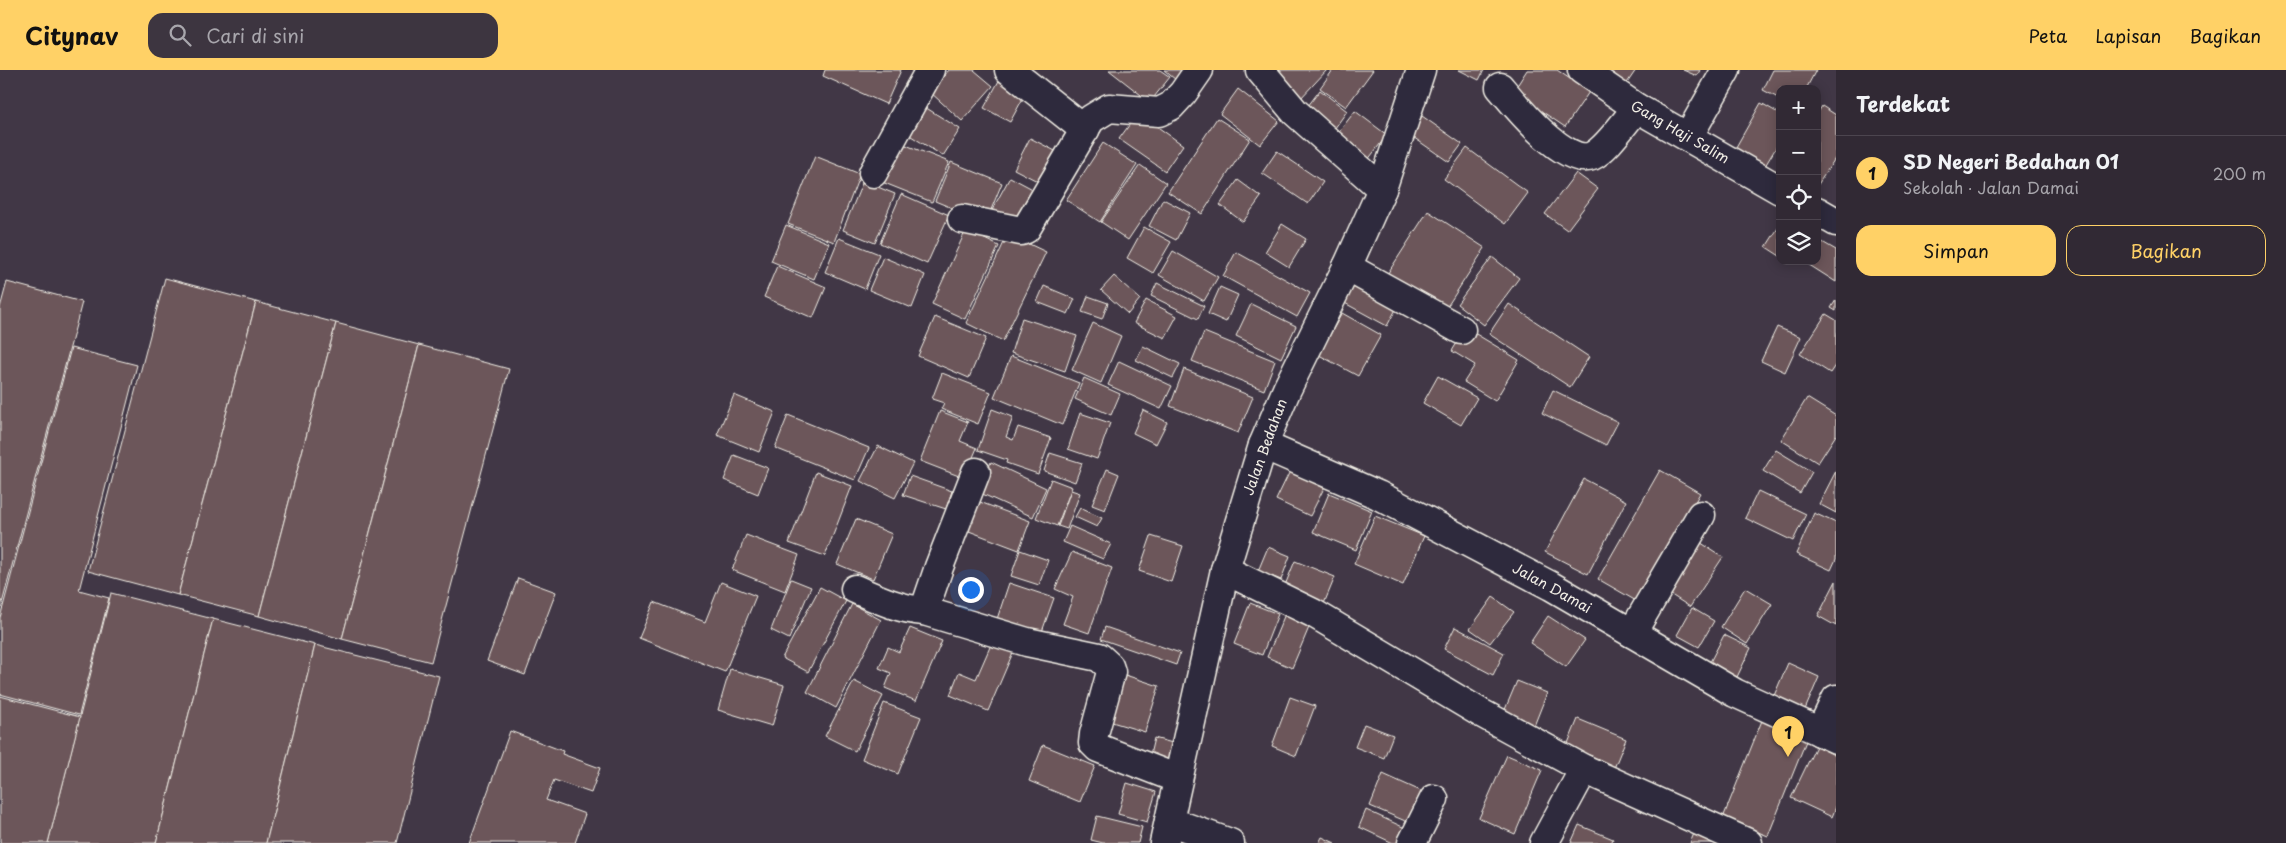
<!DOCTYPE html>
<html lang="id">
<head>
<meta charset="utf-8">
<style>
	body { margin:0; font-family:"Playpen Sans",sans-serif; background:#3d3540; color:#f1f3f6 }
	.controls { position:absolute; right:15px; top:15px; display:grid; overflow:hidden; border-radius:10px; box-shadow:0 2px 12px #0003 }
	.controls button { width:45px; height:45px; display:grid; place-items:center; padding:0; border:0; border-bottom:1px solid #4c454f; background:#312934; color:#f1f3f6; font:25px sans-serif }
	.you { position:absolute; left:970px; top:519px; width:18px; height:18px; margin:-12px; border:4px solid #fff; border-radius:50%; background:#1a73e8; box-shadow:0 0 0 8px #1a73e833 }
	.badge { display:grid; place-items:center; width:32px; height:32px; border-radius:50%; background:#ffd166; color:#111; font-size:16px; font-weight:700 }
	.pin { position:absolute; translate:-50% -41px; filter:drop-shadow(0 1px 2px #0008) }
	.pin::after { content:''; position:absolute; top:26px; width:18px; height:15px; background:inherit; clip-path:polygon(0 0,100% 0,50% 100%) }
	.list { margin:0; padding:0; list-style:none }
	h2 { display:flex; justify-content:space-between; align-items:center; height:65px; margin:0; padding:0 20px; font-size:21px }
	h2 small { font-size:16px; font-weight:400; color:#a8a6ac }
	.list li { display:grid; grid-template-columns:32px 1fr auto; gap:15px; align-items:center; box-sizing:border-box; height:75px; padding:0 20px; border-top:1px solid #4c454f }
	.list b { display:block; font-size:19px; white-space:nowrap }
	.list p { margin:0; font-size:16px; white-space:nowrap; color:#a8a6ac }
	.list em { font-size:16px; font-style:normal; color:#a8a6ac }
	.actions { display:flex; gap:10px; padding:15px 20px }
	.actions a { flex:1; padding:11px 0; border:1px solid #ffd166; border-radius:15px; text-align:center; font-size:18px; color:#ffd166 }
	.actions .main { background:#ffd166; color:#111 }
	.icon { flex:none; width:28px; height:28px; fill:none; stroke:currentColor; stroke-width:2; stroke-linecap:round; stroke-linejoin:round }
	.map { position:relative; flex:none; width:1836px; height:773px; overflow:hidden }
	header { display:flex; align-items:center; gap:30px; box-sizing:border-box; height:70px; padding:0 25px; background:#ffd166; color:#111 }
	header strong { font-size:24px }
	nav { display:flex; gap:28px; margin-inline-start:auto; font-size:18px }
	.search { width:350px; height:45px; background:#3d3540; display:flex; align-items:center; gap:12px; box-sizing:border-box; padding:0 18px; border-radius:15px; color:#a8a6ac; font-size:19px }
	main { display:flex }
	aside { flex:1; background:#312934 }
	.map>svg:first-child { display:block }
	.building { fill:#6c565a; stroke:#f4f1e8 }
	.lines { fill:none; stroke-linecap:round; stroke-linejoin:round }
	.minor-casing { stroke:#f4f1e8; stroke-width:31 }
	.minor { stroke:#2f2a3d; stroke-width:28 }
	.labels { text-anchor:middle; stroke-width:4; stroke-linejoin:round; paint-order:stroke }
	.street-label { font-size:14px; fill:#f4f1e8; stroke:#2f2a3d }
</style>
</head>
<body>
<header>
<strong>Citynav</strong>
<div class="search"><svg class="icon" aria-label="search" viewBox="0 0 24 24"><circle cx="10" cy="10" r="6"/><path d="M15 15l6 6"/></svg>Cari di sini</div>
<nav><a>Peta</a><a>Lapisan</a><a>Bagikan</a></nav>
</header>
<main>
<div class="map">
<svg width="1836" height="773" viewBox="0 0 1836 773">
	<rect width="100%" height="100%" fill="#413746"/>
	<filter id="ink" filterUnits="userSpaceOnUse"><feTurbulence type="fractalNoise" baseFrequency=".02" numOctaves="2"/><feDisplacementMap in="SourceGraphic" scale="10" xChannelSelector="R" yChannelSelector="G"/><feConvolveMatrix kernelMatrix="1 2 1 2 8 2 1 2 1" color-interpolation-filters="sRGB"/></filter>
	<g filter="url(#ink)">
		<!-- building -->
		<g class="building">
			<path d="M825,0H901L886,34L823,6Z"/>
			<path d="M949,0H974L993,16L962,51L930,22Z"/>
			<path d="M1109,0H1160L1170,7L1150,32Z"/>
			<path d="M1164,0H1184L1176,10Z"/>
			<path d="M1272,0H1327L1300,29Z"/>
			<path d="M1333,0H1373L1346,37L1320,18Z"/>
			<path d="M1459,0H1484L1479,10Z"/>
			<path d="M1527,0H1557L1589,22L1565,57L1513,22Z"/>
			<path d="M1590,0H1636L1621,22Z"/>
			<path d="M1683,0H1700L1697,6Z"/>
			<path d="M1773,0H1816L1806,19H1780V29L1763,20Z"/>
			<path d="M1001,7L1027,21L1010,52L984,38Z"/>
			<path d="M1238,19L1279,51L1260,75L1220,44Z"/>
			<path d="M1320,20L1347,41L1330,65L1302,44Z"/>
			<path d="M1761,33L1780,44V71L1762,101L1732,84Z"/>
			<path d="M920,34L960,59L943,86L903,61Z"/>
			<path d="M1822,36L1836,45V87L1817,116V44Z"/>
			<path d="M1355,41L1387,65L1367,91L1335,67Z"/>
			<path d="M1138,43L1183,75L1165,101L1119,69Z"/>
			<path d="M1422,46L1462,74L1449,92L1410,65Z"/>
			<path d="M1217,48L1250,69L1202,144L1168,122Z"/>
			<path d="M1030,68L1061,84L1045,115L1014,99Z"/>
			<path d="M893,70L949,92L932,132L877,110Z"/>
			<path d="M1103,73L1137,95L1100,152L1066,130Z"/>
			<path d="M1467,78L1528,123L1505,154L1444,109Z"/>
			<path d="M1277,81L1323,112L1308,134L1262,103Z"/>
			<path d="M815,86L860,104L834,172L788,154Z"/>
			<path d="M951,92L1002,113L986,152L935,131Z"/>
			<path d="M1140,95L1166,113L1128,170L1101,152Z"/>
			<path d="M1576,103L1598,119L1567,160L1545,144Z"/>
			<path d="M1010,107L1042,124L1023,159L991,142Z"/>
			<path d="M1238,110L1261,127L1243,152L1220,135Z"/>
			<path d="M863,111L895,124L875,173L843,160Z"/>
			<path d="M901,124L949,145L927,194L880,173Z"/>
			<path d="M1163,129L1190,143L1176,170L1149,156Z"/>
			<path d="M1428,141L1485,178L1443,243L1386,206Z"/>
			<path d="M1282,154L1306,169L1289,197L1265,182Z"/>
			<path d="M786,155L829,173L814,209L771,191Z"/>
			<path d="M1780,155V186L1766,177Z"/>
			<path d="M1144,157L1171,172L1153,203L1127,188Z"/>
			<path d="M966,160L999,176L965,249L932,234Z"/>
			<path d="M1008,164L1046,182L1003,271L966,253Z"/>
			<path d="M839,168L879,184L865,219L825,202Z"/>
			<path d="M1817,169L1836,180V212L1803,191H1817Z"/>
			<path d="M1173,181L1218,207L1204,231L1159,205Z"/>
			<path d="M1236,182L1310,223L1297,247L1223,206Z"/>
			<path d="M883,187L925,205L912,238L869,220Z"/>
			<path d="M1492,187L1519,208L1484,255L1457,234Z"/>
			<path d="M777,196L826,217L813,248L764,227Z"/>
			<path d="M1354,205L1401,230L1387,256L1341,231Z"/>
			<path d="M1114,206L1140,229L1128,244L1101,220Z"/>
			<path d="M165,208L256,232L178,525L88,501Z"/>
			<path d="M7,212L82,232L0,541V238Z"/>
			<path d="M1157,213L1204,236L1198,249L1151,226Z"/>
			<path d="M1044,216L1075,229L1068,244L1037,232Z"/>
			<path d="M1220,217L1238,225L1226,252L1208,244Z"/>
			<path d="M1088,226L1108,233L1102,249L1082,242Z"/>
			<path d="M1146,230L1177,246L1165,268L1134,253Z"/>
			<path d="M1836,230V241L1831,238Z"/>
			<path d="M256,232L336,253L259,546L178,525Z"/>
			<path d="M1251,234L1296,256L1281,288L1236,266Z"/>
			<path d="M1509,234L1589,287L1570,317L1489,264Z"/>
			<path d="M1342,243L1381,265L1358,306L1319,285Z"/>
			<path d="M1826,244L1836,250V294L1830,303L1800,284Z"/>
			<path d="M935,247L986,268L969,308L918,286Z"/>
			<path d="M1022,248L1077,266L1065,301L1011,283Z"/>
			<path d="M336,253L419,275L342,569L259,546Z"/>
			<path d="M1093,253L1121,266L1101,313L1072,300Z"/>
			<path d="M1777,257L1801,267L1785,302L1761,291Z"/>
			<path d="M1466,258L1519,290L1495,331L1464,312L1475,295L1452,281Z"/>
			<path d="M1204,262L1275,291L1264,320L1192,291Z"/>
			<path d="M419,275L509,299L431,592L342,569Z"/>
			<path d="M1143,276L1180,294L1173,308L1136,290Z"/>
			<path d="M71,278L137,295L79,520L109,528L79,645L0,624V548Z"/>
			<path d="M1011,286L1079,313L1062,355L994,327Z"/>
			<path d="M1119,291L1172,316L1161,339L1108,315Z"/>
			<path d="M1184,299L1253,327L1238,363L1170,336Z"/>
			<path d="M942,303L991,322L978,354L941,339L944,333L932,329Z"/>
			<path d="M1438,306L1477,328L1461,355L1423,333Z"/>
			<path d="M1084,308L1120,324L1111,345L1075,329Z"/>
			<path d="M1553,320L1618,352L1606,375L1542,343Z"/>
			<path d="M734,325L775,342L759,382L717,365Z"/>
			<path d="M1807,328L1836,346V365L1818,393L1781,370Z"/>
			<path d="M992,339L1013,347L1006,367L1013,370L1018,357L1051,368L1038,404L1006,393L1007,390L978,380Z"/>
			<path d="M1143,340L1167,352L1156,374L1133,363Z"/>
			<path d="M940,341L968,352L960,371L977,378L964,408L920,391Z"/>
			<path d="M1080,343L1110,353L1097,389L1068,379Z"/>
			<path d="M788,345L869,378L855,410L775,378Z"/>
			<path d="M878,376L913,393L895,428L860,411Z"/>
			<path d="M1776,380L1812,402L1800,423L1763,401Z"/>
			<path d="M1050,383L1082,393L1075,412L1044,401Z"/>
			<path d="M734,385L768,398L758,424L724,410Z"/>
			<path d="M991,392L1046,418L1033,447L978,422Z"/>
			<path d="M1107,399L1119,404L1105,440L1092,435Z"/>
			<path d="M1660,400L1700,423L1638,532L1598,509Z"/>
			<path d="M1290,401L1324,418L1310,446L1276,430Z"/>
			<path d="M1836,401V443L1819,434Z"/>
			<path d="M816,402L852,416L825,486L789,473Z"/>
			<path d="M910,406L952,421L946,439L903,425Z"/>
			<path d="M1051,409L1072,417L1057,456L1036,448Z"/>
			<path d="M1584,409L1626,431L1588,504L1545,482Z"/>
			<path d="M1071,420L1080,423L1067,459L1058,456Z"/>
			<path d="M1758,421L1806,444L1793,471L1745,448Z"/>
			<path d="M1329,423L1372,441L1356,480L1313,462Z"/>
			<path d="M972,429L1030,451L1019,480L961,458Z"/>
			<path d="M1080,438L1102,448L1097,457L1075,447Z"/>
			<path d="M1814,443L1836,453V489L1831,500L1796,484Z"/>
			<path d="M1375,446L1424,466L1403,515L1354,494Z"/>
			<path d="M856,449L892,464L873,509L837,494Z"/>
			<path d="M1070,456L1111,474L1103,489L1063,472Z"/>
			<path d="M746,465L799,485L785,521L732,500Z"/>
			<path d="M1151,466L1183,476L1171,512L1139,501Z"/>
			<path d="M1695,469L1723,487L1690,537L1662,519Z"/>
			<path d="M1268,477L1290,486L1281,510L1258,501Z"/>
			<path d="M1020,480L1048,490L1039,515L1011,506Z"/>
			<path d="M1072,482L1112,498L1089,563L1063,554L1073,527L1055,519Z"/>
			<path d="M1295,491L1335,507L1323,536L1283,520Z"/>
			<path d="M518,508L556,522L525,605L487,591Z"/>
			<path d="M791,509L811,517L789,569L771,560Z"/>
			<path d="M1836,511V556L1818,546Z"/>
			<path d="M721,512L756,526L725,602L639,568L654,532L705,552Z"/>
			<path d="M1009,513L1054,528L1039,570L995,555Z"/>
			<path d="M820,517L846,531L808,602L782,588Z"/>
			<path d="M1745,518L1772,534L1747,574L1721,557Z"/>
			<path d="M111,523L213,549L156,773H48Z"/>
			<path d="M1493,527L1514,542L1490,573L1470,559Z"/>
			<path d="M1250,533L1278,544L1262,585L1234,574Z"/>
			<path d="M852,534L881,550L836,638L807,622Z"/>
			<path d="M1692,538L1714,551L1699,577L1677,565Z"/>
			<path d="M1285,544L1310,555L1292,598L1267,587Z"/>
			<path d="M1548,546L1585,570L1566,597L1530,573Z"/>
			<path d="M213,549L315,575L266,773H156Z"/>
			<path d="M1105,557L1180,583L1176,595L1101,569Z"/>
			<path d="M1455,557L1504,583L1493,605L1444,579Z"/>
			<path d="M910,558L942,571L916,631L885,618L891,603L879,598L888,577L899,582Z"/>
			<path d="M1724,565L1751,578L1737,607L1709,594Z"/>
			<path d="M993,570L1014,580L988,641L950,625L959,602L976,609Z"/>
			<path d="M315,575L439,606L397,773H266Z"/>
			<path d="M1788,593L1819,607L1804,642L1773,628Z"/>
			<path d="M730,599L784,615L772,656L718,640Z"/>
			<path d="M1116,602L1159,616L1145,662L1102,649Z"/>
			<path d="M854,611L883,626L855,681L825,666Z"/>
			<path d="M1517,611L1547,623L1532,661L1501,649Z"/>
			<path d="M0,626L80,647L48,773H0Z"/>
			<path d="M1290,627L1315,636L1296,686L1272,676Z"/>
			<path d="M884,633L921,647L898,704L862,689Z"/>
			<path d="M1763,648L1808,666L1768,766L1723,748Z"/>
			<path d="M1578,649L1626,669L1612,703L1564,683Z"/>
			<path d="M1364,654L1393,665L1384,688L1355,677Z"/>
			<path d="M510,661L563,681L562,684L600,698L591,723L554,710L546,730L585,744L575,773H469Z"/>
			<path d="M1154,668L1180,675L1175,695L1149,689Z"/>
			<path d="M1043,675L1095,696L1080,732L1029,711Z"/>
			<path d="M1816,676L1836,686V737L1832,747L1791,728Z"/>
			<path d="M1507,685L1542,700L1515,764L1479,748Z"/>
			<path d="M1383,704L1423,722L1410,753L1370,736Z"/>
			<path d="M1127,713L1156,722L1147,752L1118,744Z"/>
			<path d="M1366,740L1405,758L1398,773H1393L1359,757Z"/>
			<path d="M1097,746L1142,757L1138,773H1103L1091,770Z"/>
			<path d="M1698,754L1723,773H1690Z"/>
			<path d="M1579,755L1613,769L1611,773H1571Z"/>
			<path d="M1322,767L1335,773H1319Z"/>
		</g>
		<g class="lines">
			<defs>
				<g id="minor">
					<path d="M1009,0L1085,60"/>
					<path d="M1260,0L1295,42L1382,119"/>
					<path d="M1582,0L1637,38L1780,120"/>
					<path d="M1500,17C1515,35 1565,97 1592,86C1607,79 1626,50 1637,38"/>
					<path d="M1688,67L1726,0"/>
					<path d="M873,103L930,0"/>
					<path d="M1817,141L1836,152"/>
					<path d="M962,149L1021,161L1026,159L1091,49L1109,38L1159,42L1171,36L1183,23L1199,0"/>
					<path d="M1347,197L1461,260"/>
					<path d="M1263,375L1378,425L1551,516L1735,623L1836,669"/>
					<path d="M1225,500L1313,543L1481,643L1584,699L1748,773"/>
					<path d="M855,519C878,529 899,539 924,541L1027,572L1099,587L1109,596L1111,602L1094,664L1093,673L1098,678L1178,709"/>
					<path d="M924,541L939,497L976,402"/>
					<path d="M1632,563L1701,445"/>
					<path d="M1820,662L1836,629"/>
					<path d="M1169,751L1230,773"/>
					<path d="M1164,773L1225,500L1263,375L1287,319L1347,197L1382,119L1421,0"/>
					<path d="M1412,773L1434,729"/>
					<path d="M1544,773L1584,699"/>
				</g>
			</defs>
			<!-- minor casing -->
			<use href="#minor" class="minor-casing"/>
			<!-- minor -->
			<use href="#minor" class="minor"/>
		</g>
	</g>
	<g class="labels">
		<!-- street labels -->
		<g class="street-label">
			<text transform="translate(1680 62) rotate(30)" y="5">Gang Haji Salim</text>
			<text transform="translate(1265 377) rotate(-70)" y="5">Jalan Bedahan</text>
			<text transform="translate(1552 518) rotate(29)" y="5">Jalan Damai</text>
		</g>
	</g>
</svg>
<div class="controls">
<button>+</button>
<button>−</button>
<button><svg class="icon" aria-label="locate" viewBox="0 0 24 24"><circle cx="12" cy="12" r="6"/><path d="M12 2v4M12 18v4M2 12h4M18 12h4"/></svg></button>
<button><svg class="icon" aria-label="layers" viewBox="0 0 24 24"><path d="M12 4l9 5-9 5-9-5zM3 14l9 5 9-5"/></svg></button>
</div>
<div class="you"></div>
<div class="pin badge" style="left:1788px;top:687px">1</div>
</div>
<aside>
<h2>Terdekat<small></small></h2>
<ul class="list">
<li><span class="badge">1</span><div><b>SD Negeri Bedahan 01</b><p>Sekolah · Jalan Damai</p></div><em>200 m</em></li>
</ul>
<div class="actions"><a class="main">Simpan</a><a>Bagikan</a></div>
</aside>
</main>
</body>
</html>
